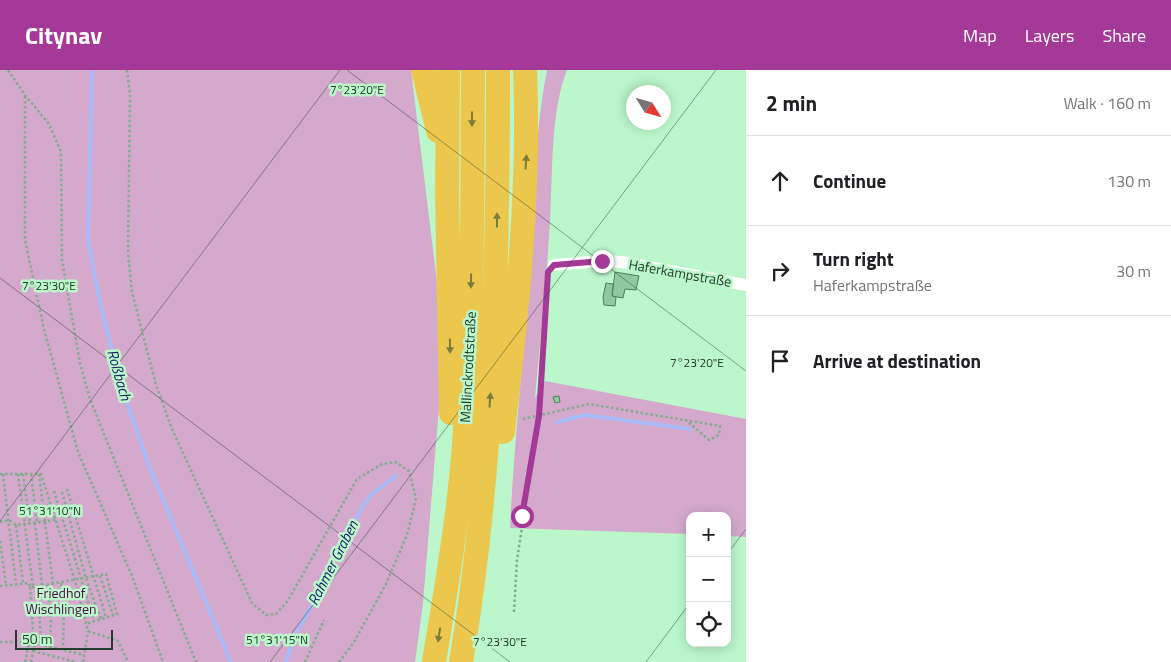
<!DOCTYPE html>
<html lang="en">
<head>
<meta charset="utf-8">
<style>
	body { margin:0; font-family:"Titillium Web",sans-serif; background:#f2f2f2; color:#202124 }
	.controls { position:absolute; right:15px; bottom:15px; display:grid; overflow:hidden; border-radius:10px; box-shadow:0 2px 12px #0003 }
	.controls button { width:45px; height:45px; display:grid; place-items:center; padding:0; border:0; border-bottom:1px solid #e0e0e0; background:#fff; color:#202124; font:25px sans-serif }
	.compass { position:absolute; left:626px; top:15px; width:45px; height:45px; border-radius:50%; background:#fff; box-shadow:0 2px 12px #0003; rotate:127deg }
	.scale { position:absolute; left:15px; bottom:12px; width:98px; box-sizing:border-box; padding-left:5px; border:2px solid #253c2b; border-top:0; font-size:14px; line-height:18px; white-space:nowrap; color:#253c2b; -webkit-text-stroke:4px #bbf7cb; paint-order:stroke }
	.stop { position:absolute; width:15px; height:15px; margin:-11px; border:4px solid #a53998; border-radius:50%; background:#fff }
	.stop.end { background:#a53998; border-color:#fff; box-shadow:0 1px 5px #0008 }
	.list { margin:0; padding:0; list-style:none }
	h2 { display:flex; justify-content:space-between; align-items:center; height:65px; margin:0; padding:0 20px; font-size:21px }
	h2 small { font-size:16px; font-weight:400; color:#757577 }
	.list li { display:grid; grid-template-columns:32px 1fr auto; gap:15px; align-items:center; box-sizing:border-box; height:90px; padding:0 20px; border-top:1px solid #e0e0e0 }
	.list b { display:block; font-size:19px; white-space:nowrap }
	.list p { margin:0; font-size:16px; white-space:nowrap; color:#757577 }
	.list em { font-size:16px; font-style:normal; color:#757577 }
	.icon { flex:none; width:28px; height:28px; fill:none; stroke:currentColor; stroke-width:2; stroke-linecap:round; stroke-linejoin:round }
	.map { position:relative; flex:none; width:746px; height:592px; overflow:hidden }
	header { display:flex; align-items:center; gap:30px; box-sizing:border-box; height:70px; padding:0 25px; background:#a53998; color:#fff }
	header strong { font-size:24px }
	nav { display:flex; gap:28px; margin-inline-start:auto; font-size:18px }
	main { display:flex }
	aside { flex:1; background:#fff }
	.map>svg:first-child { display:block }
	.green { fill:#d4a9cc }
	.lines { fill:none; stroke-linecap:round; stroke-linejoin:round }
	.stream { stroke:#aabaf7; stroke-width:4 }
	.building { fill:#8fca9f; stroke:#49815b }
	.path { stroke:#80ad8c; stroke-width:2.5; stroke-dasharray:2.5 2.5; stroke-linecap:butt }
	.street { stroke:#fff; stroke-width:12 }
	.highway { stroke:#ebc84d; stroke-width:24 }
	.oneway { fill:#7e7b3a }
	.route { stroke:#a53998; stroke-width:6 }
	.ticks { fill:none; stroke:#253c2b; stroke-width:1; stroke-opacity:0.45 }
	.labels { text-anchor:middle; stroke-width:5; stroke-linejoin:round; paint-order:stroke }
	.street-label { font-size:14px; fill:#253c2b; stroke:#bbf7cb }
	.park-label { font-size:14px; fill:#500e49; stroke:#bbf7cb }
	.water-label { font-size:15px; font-style:italic; fill:#1c2368; stroke:#bbf7cb }
	.ticks-label { font-size:12px; text-anchor:middle; fill:#253c2b; stroke:#bbf7cb; stroke-width:5; stroke-linejoin:round; paint-order:stroke }
</style>
</head>
<body>
<header>
<strong>Citynav</strong>
<nav><a>Map</a><a>Layers</a><a>Share</a></nav>
</header>
<main>
<div class="map">
<svg width="746" height="592" viewBox="0 0 746 592">
	<rect width="100%" height="100%" fill="#bbf7cb"/>
	<!-- green -->
	<g class="green">
		<path d="M0,0H411L441,245V312L423,533L415,592H0Z"/>
		<path d="M547,0H567C550,43 553,103 550,150C547,209 540,269 535,328L545,311L746,349V467L727,466V446H690V464L510,458C514,372 524,286 529,200C534,133 534,66 547,0Z"/>
	</g>
	<g class="lines">
		<!-- stream -->
		<g class="stream">
			<path d="M92,0L88,171L100,233L122,319L150,398L231,592"/>
			<path d="M557,352L585,345L690,359"/>
			<path d="M286,592L295,566L322,517L332,489L348,465L362,437L373,423L396,406"/>
		</g>
	</g>
	<!-- building -->
	<g class="building">
		<path d="M615,202L639,206L636,220L625,219L623,228L612,226Z"/>
		<path d="M606,213L613,214L612,226L616,227L615,236L604,235L603,227Z"/>
		<path d="M559,326L560,332L555,333L553,327Z"/>
	</g>
	<g class="lines">
		<!-- path -->
		<g class="path">
			<path d="M8,0L25,25L49,54L61,82L62,190L80,293L90,329L196,592"/>
			<path d="M127,0L130,25L128,183L132,222L156,315L172,359L252,533L266,545L276,544L287,532L357,409L382,394L395,392L409,401L416,428L407,465L386,514L354,572L339,592"/>
			<path d="M25,26V170L44,259L78,382L132,506L163,592"/>
			<path d="M523,349L589,334L720,356L719,365L709,370L686,350"/>
			<path d="M0,404H41L75,511L88,561L118,571L128,592"/>
			<path d="M3,404L16,514"/>
			<path d="M18,404L33,517"/>
			<path d="M23,404L30,453"/>
			<path d="M31,404L37,452"/>
			<path d="M39,404L45,452"/>
			<path d="M67,419L106,547"/>
			<path d="M54,421L94,551"/>
			<path d="M62,422L87,512L101,549"/>
			<path d="M0,452L9,450L16,455L56,450"/>
			<path d="M45,452L53,514"/>
			<path d="M35,453L42,516"/>
			<path d="M16,455L23,513"/>
			<path d="M0,471L6,515"/>
			<path d="M100,506L113,545"/>
			<path d="M61,513L64,538L63,580"/>
			<path d="M48,515L51,551L50,577"/>
			<path d="M0,516L29,513L30,517H33L106,504L117,544L86,554"/>
			<path d="M38,516L41,574"/>
			<path d="M30,517L33,561L31,572"/>
			<path d="M514,542L517,490L539,346L548,205"/>
			<path d="M0,572H31L84,585"/>
			<path d="M33,581L76,592"/>
			<path d="M25,592L29,572"/>
			<path d="M31,592L35,573"/>
			<path d="M83,592L88,561"/>
			<path d="M305,592L324,550"/>
		</g>
		<!-- street -->
		<path class="street" d="M554,195L602,191L622,192L746,215"/>
		<!-- highway -->
		<g class="highway">
			<path d="M423,0L438,61"/>
			<path d="M448,0L447,122L451,343"/>
			<path d="M503,362C517,242 530,121 525,0"/>
			<path d="M434,592C444,531 455,470 461,408C474,273 472,136 473,0"/>
			<path d="M461,592C494,396 498,198 498,0"/>
		</g>
	</g>
	<!-- one-way arrows -->
	<defs><path id="oneway-solid" d="M-6-.8H1V-3.2L6.5 0L1 3.2V.8H-6Z" transform="scale(1.25)"/></defs>
	<g class="oneway">
		<use href="#oneway-solid" transform="translate(472 49) rotate(90)"/>
		<use href="#oneway-solid" transform="translate(526 92) rotate(-86)"/>
		<use href="#oneway-solid" transform="translate(497 150) rotate(-90)"/>
		<use href="#oneway-solid" transform="translate(471 211) rotate(91)"/>
		<use href="#oneway-solid" transform="translate(450 276) rotate(89)"/>
		<use href="#oneway-solid" transform="translate(490 330) rotate(-86)"/>
		<use href="#oneway-solid" transform="translate(439 565) rotate(99)"/>
	</g>
	<g class="lines">
		<!-- route -->
		<path class="route" d="M522,446L539,346L548,202L554,195L602,191"/>
	</g>
	<!-- ticks -->
	<path class="ticks" d="M347,0L746,301M0,208L510,592M0,451L340,0M727,484L746,459M270,592L716,0M646,592L690,533"/>
	<g class="labels">
		<!-- street labels -->
		<g class="street-label">
			<text transform="translate(680 203) rotate(10)" y="5">Haferkampstraße</text>
			<text transform="translate(468 297) rotate(-87)" y="5">Mallinckrodtstraße</text>
		</g>
		<!-- park labels -->
		<g class="park-label">
			<text x="61" y="528">Friedhof<tspan x="61" dy="16">Wischlingen</tspan></text>
		</g>
		<!-- water labels -->
		<g class="water-label">
			<text transform="translate(119 305) rotate(74)" y="5">Roßbach</text>
			<text transform="translate(333 493) rotate(-63)" y="5">Rahmer Graben</text>
		</g>
	</g>
	<g class="ticks-label">
		<text x="357" y="24">7°23'20"E</text>
		<text x="49" y="220">7°23'30"E</text>
		<text x="697" y="297">7°23'20"E</text>
		<text x="50" y="445">51°31'10"N</text>
		<text x="277" y="574">51°31'15"N</text>
		<text x="500" y="576">7°23'30"E</text>
	</g>
</svg>
<div class="controls">
<button>+</button>
<button>−</button>
<button><svg class="icon" aria-label="locate" viewBox="0 0 24 24"><circle cx="12" cy="12" r="6"/><path d="M12 2v4M12 18v4M2 12h4M18 12h4"/></svg></button>
</div>
<svg class="compass" viewBox="-18 -18 36 36"><path d="M0-13l5 13h-10z" fill="#e53935"/><path d="M0 13l5-13h-10z" fill="#757577"/></svg>
<div class="scale">50 m</div>
<div class="stop" style="left:522px;top:446px"></div>
<div class="stop end" style="left:602px;top:191px"></div>
</div>
<aside>
<h2>2 min<small>Walk · 160 m</small></h2>
<ul class="list">
<li><svg class="icon" aria-label="ahead" viewBox="0 0 24 24"><path d="M12 20V5M6 11l6-6 6 6"/></svg><div><b>Continue</b></div><em>130 m</em></li>
<li><svg class="icon" aria-label="right" viewBox="0 0 24 24"><path d="M7 20v-9h11M14 6l5 5-5 5"/></svg><div><b>Turn right</b><p>Haferkampstraße</p></div><em>30 m</em></li>
<li><svg class="icon" aria-label="arrive" viewBox="0 0 24 24"><path d="M6 21V4h12l-3 4 3 4H6"/></svg><div><b>Arrive at destination</b></div></li>
</ul>
</aside>
</main>
</body>
</html>
